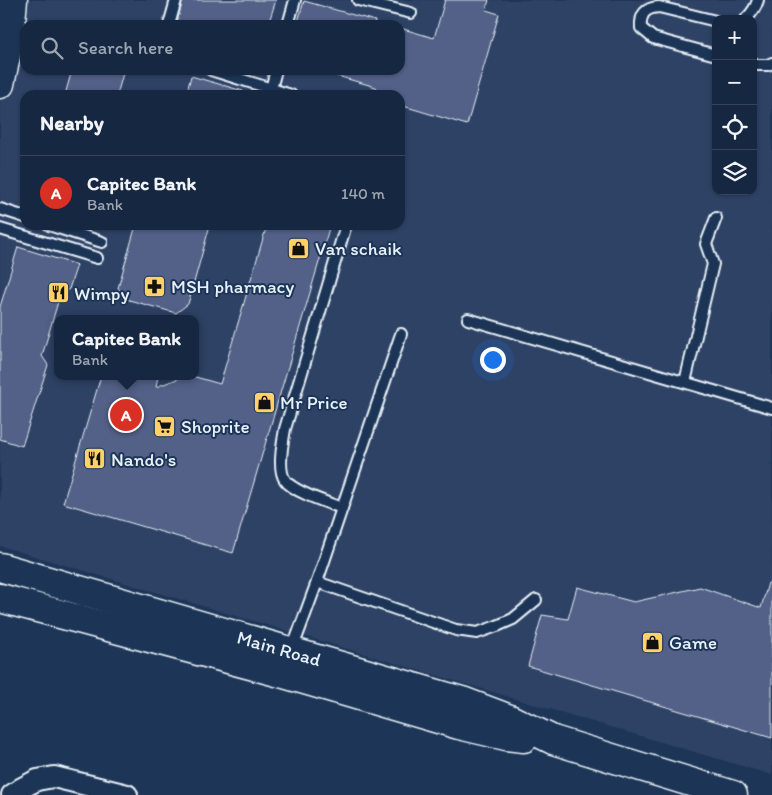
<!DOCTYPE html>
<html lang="en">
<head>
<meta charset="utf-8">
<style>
	body { margin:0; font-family:Itim,sans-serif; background:#1f3048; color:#f1f3f6 }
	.controls { position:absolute; right:15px; top:15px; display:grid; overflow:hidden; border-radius:10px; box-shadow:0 1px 4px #0004 }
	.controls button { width:45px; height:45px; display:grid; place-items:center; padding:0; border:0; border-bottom:1px solid #35445a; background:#162841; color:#f1f3f6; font:25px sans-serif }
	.you { position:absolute; left:492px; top:359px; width:18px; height:18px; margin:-12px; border:4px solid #fff; border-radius:50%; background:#1a73e8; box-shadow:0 0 0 8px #1a73e833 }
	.badge { display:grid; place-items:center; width:32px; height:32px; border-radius:50%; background:#d93025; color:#fff; font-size:16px; font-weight:700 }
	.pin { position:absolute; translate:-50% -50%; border:2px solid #fff; box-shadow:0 1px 5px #0006 }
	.popup { position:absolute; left:54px; top:315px; width:145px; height:65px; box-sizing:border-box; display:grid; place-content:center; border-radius:10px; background:#162841; filter:drop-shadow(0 1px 4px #0005); font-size:16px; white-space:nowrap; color:#9ea6b1 }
	.popup b { font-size:19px; color:#f1f3f6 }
	.popup::after { content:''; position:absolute; left:50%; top:100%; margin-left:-10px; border:10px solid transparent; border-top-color:#162841 }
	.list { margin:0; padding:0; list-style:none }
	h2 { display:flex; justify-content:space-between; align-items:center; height:65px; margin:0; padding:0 20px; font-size:21px }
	h2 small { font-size:16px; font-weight:400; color:#9ea6b1 }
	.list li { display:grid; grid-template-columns:32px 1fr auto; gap:15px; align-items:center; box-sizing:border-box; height:75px; padding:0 20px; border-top:1px solid #35445a }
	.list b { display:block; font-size:19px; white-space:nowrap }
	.list p { margin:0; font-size:16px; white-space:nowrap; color:#9ea6b1 }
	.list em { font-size:16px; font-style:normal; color:#9ea6b1 }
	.icon { flex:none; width:28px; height:28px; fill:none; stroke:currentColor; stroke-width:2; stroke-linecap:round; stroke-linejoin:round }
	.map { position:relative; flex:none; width:772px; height:795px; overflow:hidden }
	.search { position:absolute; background:#162841; box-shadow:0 1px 4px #0004; left:20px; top:20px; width:385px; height:55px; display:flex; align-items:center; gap:12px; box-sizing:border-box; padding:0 18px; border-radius:15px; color:#9ea6b1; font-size:19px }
	.panel { position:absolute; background:#162841; box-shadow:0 1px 4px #0004; left:20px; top:90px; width:385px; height:140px; border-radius:15px }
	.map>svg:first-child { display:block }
	.built { fill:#2d4265; fill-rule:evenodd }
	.building { fill:#526087; stroke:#e8f1f8 }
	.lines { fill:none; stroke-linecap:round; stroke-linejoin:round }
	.lane-casing { stroke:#e8f1f8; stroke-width:14 }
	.street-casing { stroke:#e8f1f8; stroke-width:24 }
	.secondary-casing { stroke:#e8f1f8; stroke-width:31 }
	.lane { stroke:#1d3557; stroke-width:10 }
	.street { stroke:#1d3557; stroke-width:20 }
	.secondary { stroke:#1d3557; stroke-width:28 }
	.labels { text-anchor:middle; stroke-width:4; stroke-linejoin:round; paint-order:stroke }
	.poi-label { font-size:19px; fill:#e8f1f8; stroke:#1d3557; text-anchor:start }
	.street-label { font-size:19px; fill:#e8f1f8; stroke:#1d3557 }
</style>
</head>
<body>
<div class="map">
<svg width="772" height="795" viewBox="0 0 772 795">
	<rect width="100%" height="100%" fill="#1d3557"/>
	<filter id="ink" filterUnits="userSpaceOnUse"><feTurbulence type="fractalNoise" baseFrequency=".02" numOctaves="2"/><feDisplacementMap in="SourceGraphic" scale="10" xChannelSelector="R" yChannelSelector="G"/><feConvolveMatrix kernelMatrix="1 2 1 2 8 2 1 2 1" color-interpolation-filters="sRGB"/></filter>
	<g filter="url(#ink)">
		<!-- built -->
		<path class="built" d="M0,0H772V775L0,546ZM716,19H753V191H716ZM25,25H400V70H25ZM25,95H400V225H25ZM57,319H195V376H57Z"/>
		<!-- building -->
		<g class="building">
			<path d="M183,0H276L268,25H187L177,22Z"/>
			<path d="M445,0H489L486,10L499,14L467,125L400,105V95H378L376,87L330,74V70H400V28L434,38Z"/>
			<path d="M304,1L375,21L374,25H297Z"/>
			<path d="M72,70H124L117,95H65Z"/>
			<path d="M191,76L243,91L242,95H186Z"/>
			<path d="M136,225H210L188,304L176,313L129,300L118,288Z"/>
			<path d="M267,225H330L233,553L63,503L101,376H158L156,387L185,376H192L220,384Z"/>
			<path d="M18,247L77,265L69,289L60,295L42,356L48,365L22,446L0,439V307Z"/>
			<path d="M768,583H772V738L528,666L542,615L568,619L577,587L634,602L700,587L761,608Z"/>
		</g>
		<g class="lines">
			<defs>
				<g id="lane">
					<path d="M358,0L411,13"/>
					<path d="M746,19C751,14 756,7 758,0"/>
					<path d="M716,21L659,7C645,8 640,14 641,28L653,38L716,55"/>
					<path d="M169,25L176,0"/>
					<path d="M288,25L295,0"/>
					<path d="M753,65H768L772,63"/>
					<path d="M211,70L291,95"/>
					<path d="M271,89L276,70"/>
					<path d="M0,209L25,217"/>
					<path d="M49,225L102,242"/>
					<path d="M0,229L97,258"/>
					<path d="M468,319L772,408"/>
					<path d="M685,382L713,264L706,244L716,218"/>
					<path d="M342,508C328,503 293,492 285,480C277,469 283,441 285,429L346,225"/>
					<path d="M317,582L456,630L477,633L497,626L513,619L536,600"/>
					<path d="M292,650L317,582L401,334"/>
				</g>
				<path id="street" d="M12,795L22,788L37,780L54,777L127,795"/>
				<g id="secondary">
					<path d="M0,84L9,42L13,0"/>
					<path d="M0,567L465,702L510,719L553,740L733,795"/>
					<path d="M0,598L284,674L459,725L506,736L524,738"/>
				</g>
			</defs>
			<!-- lane casing -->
			<use href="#lane" class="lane-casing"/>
			<!-- street casing -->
			<use href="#street" class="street-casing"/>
			<!-- secondary casing -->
			<use href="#secondary" class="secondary-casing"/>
			<!-- lane -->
			<use href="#lane" class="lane"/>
			<!-- street -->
			<use href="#street" class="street"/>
			<!-- secondary -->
			<use href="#secondary" class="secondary"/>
		</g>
	</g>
	<!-- icons -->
	<defs>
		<symbol id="shop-square" viewBox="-11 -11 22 22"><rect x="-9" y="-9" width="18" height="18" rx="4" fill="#ffd166" stroke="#1d3557"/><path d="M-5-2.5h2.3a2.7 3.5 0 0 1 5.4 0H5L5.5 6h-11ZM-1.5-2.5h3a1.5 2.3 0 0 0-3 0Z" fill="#111"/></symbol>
		<symbol id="pharmacy-square" viewBox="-11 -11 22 22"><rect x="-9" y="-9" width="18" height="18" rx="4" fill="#ffd166" stroke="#1d3557"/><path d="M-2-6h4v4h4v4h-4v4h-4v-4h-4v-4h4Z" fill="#111"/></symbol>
		<symbol id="restaurant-square" viewBox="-11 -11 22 22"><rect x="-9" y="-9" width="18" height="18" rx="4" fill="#ffd166" stroke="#1d3557"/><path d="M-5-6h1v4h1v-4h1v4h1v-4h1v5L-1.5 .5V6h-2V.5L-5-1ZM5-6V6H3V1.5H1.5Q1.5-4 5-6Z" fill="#111"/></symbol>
		<symbol id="supermarket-square" viewBox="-11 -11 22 22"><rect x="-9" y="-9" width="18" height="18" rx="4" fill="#ffd166" stroke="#1d3557"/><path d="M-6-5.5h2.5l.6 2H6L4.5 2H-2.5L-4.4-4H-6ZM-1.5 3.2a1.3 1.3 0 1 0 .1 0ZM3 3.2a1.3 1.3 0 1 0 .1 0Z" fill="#111"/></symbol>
	</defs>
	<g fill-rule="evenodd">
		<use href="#shop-square" x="286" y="236" width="25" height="25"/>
		<use href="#pharmacy-square" x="142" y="274" width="25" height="25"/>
		<use href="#restaurant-square" x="46" y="280" width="25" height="25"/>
		<use href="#shop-square" x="252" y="390" width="25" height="25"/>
		<use href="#supermarket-square" x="152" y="414" width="25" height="25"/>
		<use href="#restaurant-square" x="82" y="446" width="25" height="25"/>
		<use href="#shop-square" x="640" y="630" width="25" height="25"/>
	</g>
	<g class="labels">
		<!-- poi labels -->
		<g class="poi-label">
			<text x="315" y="255">Van schaik</text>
			<text x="171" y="293">MSH pharmacy</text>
			<text x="74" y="300">Wimpy</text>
			<text x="280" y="409">Mr Price</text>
			<text x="181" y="433">Shoprite</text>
			<text x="111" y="466">Nando's</text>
			<text x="669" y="649">Game</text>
		</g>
		<!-- street labels -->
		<g class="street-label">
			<text transform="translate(279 648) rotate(16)" y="7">Main Road</text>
		</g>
	</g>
</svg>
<div class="controls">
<button>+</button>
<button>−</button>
<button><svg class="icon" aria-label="locate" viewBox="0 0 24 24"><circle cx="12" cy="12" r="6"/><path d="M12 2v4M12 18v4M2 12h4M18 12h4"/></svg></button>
<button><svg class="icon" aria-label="layers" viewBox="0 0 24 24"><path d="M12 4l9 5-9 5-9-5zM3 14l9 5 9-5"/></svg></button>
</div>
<div class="you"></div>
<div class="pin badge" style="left:126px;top:415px">A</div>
<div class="popup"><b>Capitec Bank</b>Bank</div>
<div class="search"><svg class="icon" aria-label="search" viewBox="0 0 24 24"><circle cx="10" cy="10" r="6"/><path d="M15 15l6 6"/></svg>Search here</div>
<section class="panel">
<h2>Nearby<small></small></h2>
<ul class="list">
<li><span class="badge">A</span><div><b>Capitec Bank</b><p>Bank</p></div><em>140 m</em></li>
</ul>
</section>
</div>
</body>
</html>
